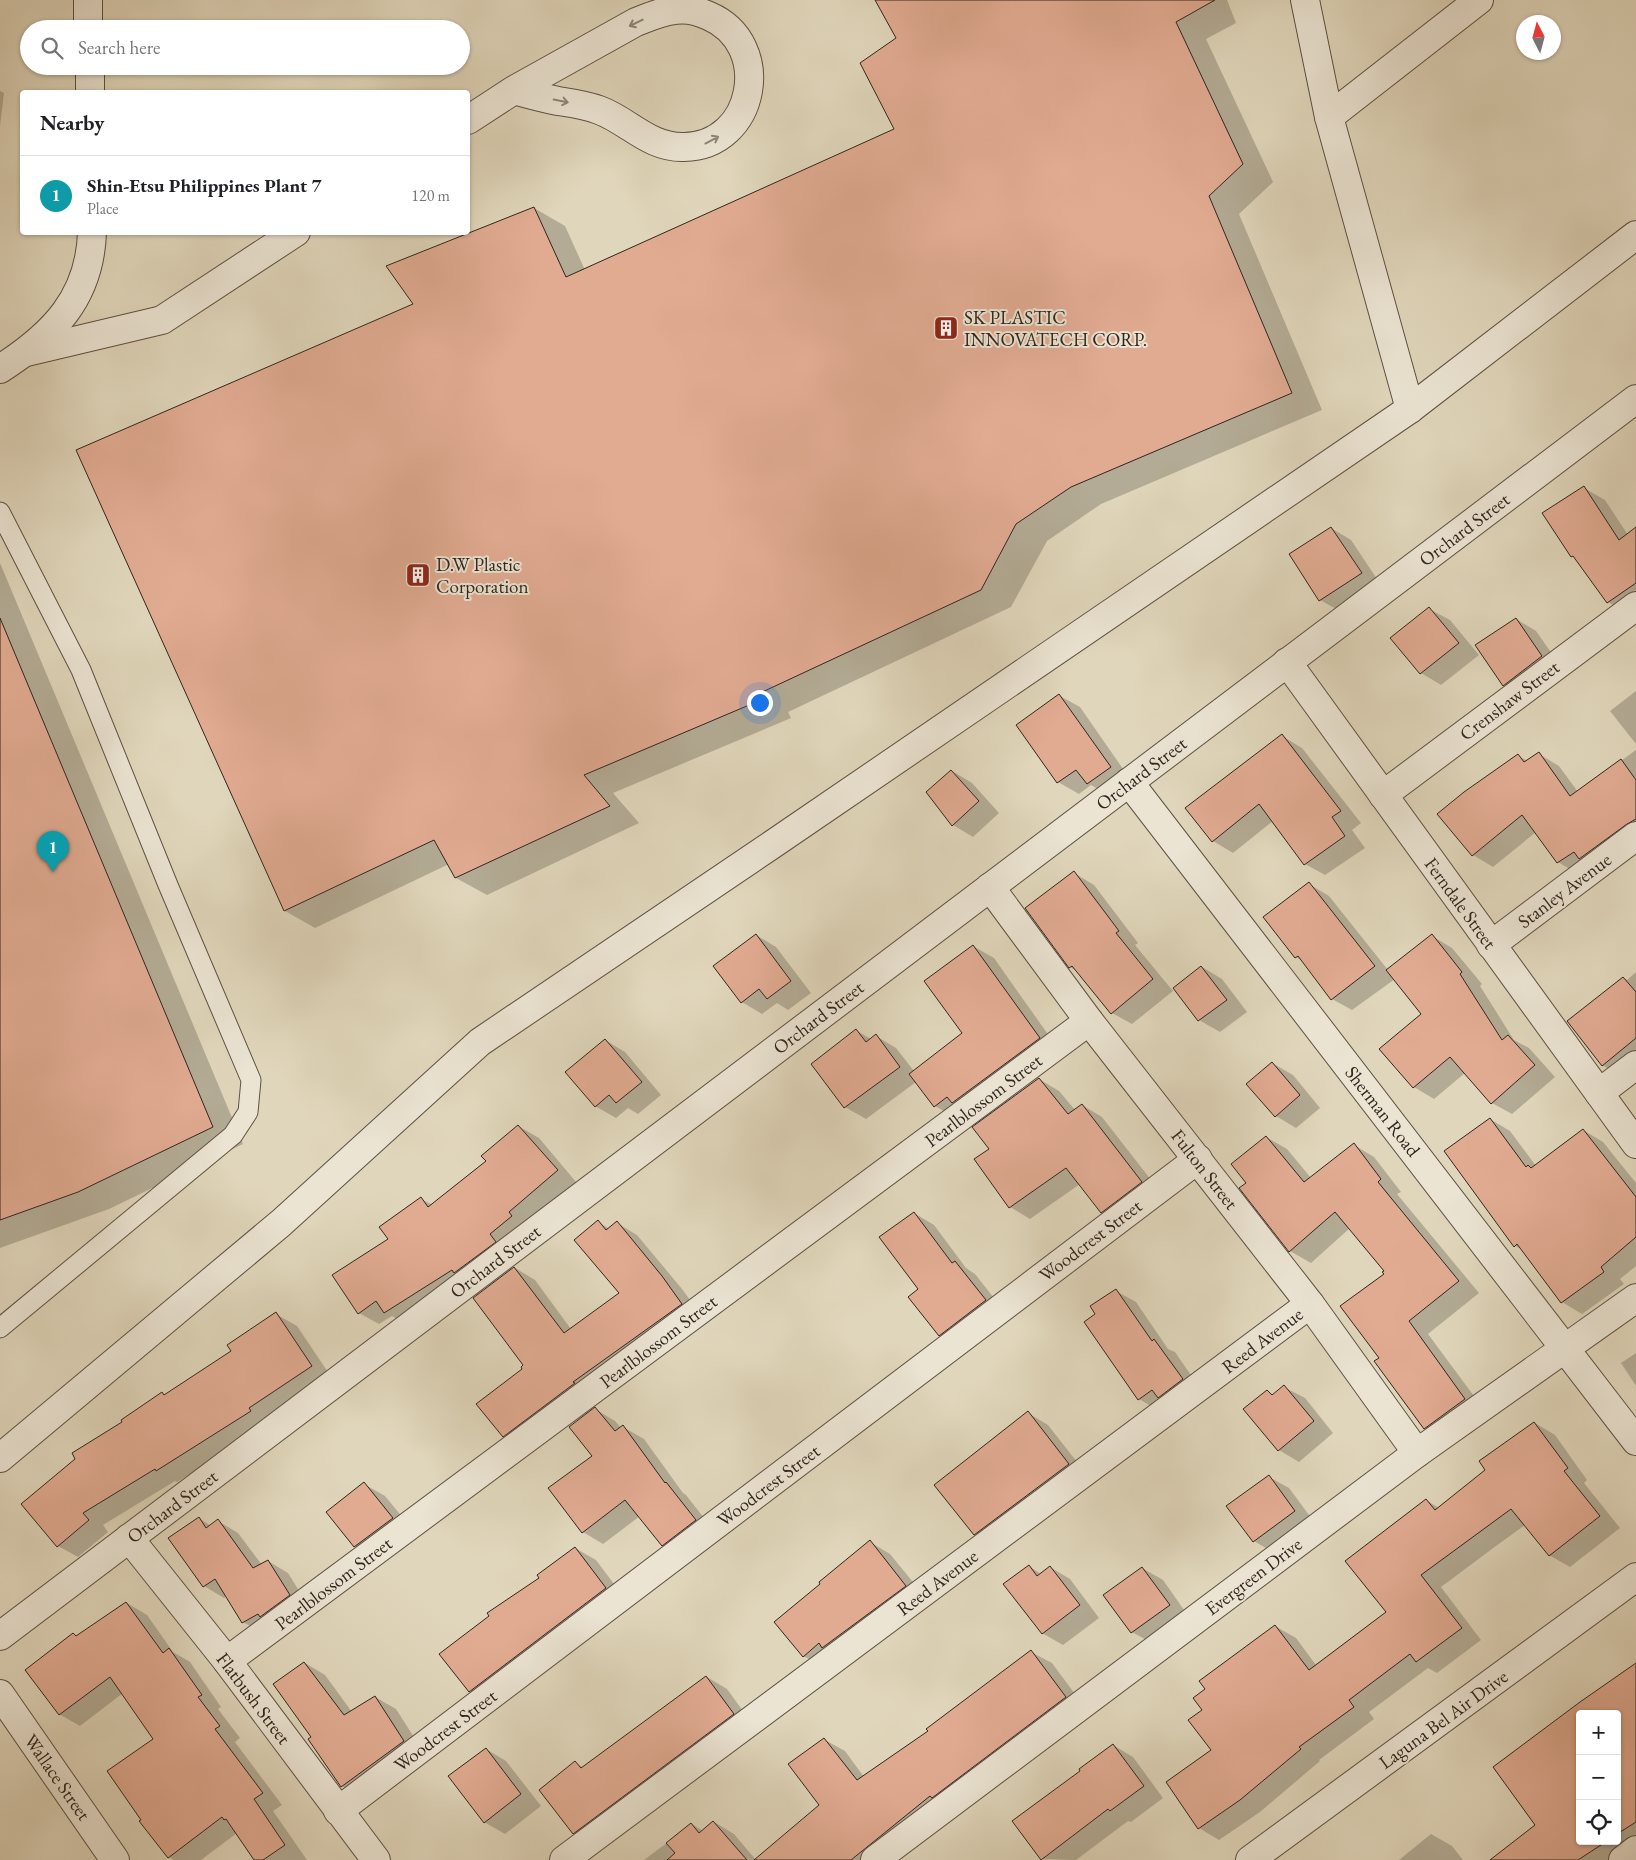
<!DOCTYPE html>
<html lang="en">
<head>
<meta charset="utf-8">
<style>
	body { margin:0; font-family:"EB Garamond",serif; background:#f2f2f2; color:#202124 }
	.controls { position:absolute; right:15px; bottom:15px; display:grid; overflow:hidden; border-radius:5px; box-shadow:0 1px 4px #0004 }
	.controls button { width:45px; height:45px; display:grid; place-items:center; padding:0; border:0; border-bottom:1px solid #e0e0e0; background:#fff; color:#202124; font:25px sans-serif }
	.compass { position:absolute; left:1516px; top:15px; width:45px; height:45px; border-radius:50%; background:#fff; box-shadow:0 1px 4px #0004; rotate:354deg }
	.you { position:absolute; left:759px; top:702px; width:18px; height:18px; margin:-12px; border:4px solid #fff; border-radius:50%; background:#1a73e8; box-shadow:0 0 0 8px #1a73e833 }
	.badge { display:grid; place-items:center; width:32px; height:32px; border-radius:50%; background:#ea580c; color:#fff; font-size:16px; font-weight:700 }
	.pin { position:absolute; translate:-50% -41px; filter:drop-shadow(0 1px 2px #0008) }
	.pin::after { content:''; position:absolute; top:26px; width:18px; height:15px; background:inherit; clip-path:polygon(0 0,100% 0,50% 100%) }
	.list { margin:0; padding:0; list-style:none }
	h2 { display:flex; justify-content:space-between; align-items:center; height:65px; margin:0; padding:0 20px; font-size:21px }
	h2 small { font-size:16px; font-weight:400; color:#757577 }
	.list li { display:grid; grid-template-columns:32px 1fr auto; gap:15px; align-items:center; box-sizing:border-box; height:80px; padding:0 20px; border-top:1px solid #e0e0e0 }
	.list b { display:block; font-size:19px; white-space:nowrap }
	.list p { margin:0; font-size:16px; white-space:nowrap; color:#757577 }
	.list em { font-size:16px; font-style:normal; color:#757577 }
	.icon { flex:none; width:28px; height:28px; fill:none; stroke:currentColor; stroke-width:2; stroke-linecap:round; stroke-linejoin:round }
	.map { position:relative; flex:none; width:1636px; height:1860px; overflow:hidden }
	.search { position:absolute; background:#fff; box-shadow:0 1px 4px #0004; left:20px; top:20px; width:450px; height:55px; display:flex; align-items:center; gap:12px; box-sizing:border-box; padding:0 18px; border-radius:28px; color:#757577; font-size:19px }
	.panel { position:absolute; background:#fff; box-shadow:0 1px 4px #0004; left:20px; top:90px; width:450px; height:145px; border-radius:5px }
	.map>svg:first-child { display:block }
	.shadow { fill:#0003; fill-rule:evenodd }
	.building { fill:#e1ab92; stroke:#31251d }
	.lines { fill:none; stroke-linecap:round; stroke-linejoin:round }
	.lane-casing { stroke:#5d5144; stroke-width:21 }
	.street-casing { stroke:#5d5144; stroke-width:30 }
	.lane { stroke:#ebe4d3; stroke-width:19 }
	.street { stroke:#ebe4d3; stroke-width:28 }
	.oneway { stroke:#8e8478 }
	.labels { text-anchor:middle; stroke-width:4; stroke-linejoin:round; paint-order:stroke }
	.poi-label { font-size:19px; fill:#31251d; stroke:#ebe4d3; text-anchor:start }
	.street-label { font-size:19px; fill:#31251d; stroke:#ebe4d3 }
</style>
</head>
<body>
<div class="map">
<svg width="1636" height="1860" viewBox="0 0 1636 1860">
	<rect width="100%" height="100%" fill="#e0d6bb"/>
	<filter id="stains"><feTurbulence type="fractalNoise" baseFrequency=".004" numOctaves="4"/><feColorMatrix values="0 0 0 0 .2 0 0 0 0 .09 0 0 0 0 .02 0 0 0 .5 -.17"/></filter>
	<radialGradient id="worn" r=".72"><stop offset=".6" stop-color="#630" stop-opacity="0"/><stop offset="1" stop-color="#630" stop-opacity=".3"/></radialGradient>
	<!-- shadow -->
	<g class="shadow">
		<path d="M876,0H1227L1236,23L1206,39L1273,182L1239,214L1322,410L1101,504L1047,541L1011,607L788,712L791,718L613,793L639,823L487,895L456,878L449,864L315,928L285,911L415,304L534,208L565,226L585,270L896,130L898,38Z"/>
		<path d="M0,91L4,93L0,126Z"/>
		<path d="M1584,488L1605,500L1628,535L1636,528V609L1629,614L1608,602L1578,560L1572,556Z"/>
		<path d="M1331,528L1351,540L1381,585L1340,611L1320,600Z"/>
		<path d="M0,563L243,1144L109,1209L0,1248Z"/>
		<path d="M1429,609L1450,620L1479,655L1441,685L1421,673Z"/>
		<path d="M1516,619L1536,631L1562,668L1524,697L1504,685Z"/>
		<path d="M1636,691V744L1610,711Z"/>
		<path d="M1060,696L1080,707L1130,779L1108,795L1091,785L1079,794L1058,782Z"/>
		<path d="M1282,736L1302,748L1361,823L1352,830L1365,848L1325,875L1305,864L1273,821L1233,853L1213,841Z"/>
		<path d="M1636,750V843L1578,874L1558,862L1536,832L1493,867L1473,855L1518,756L1528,761L1539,754L1559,766L1578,792Z"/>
		<path d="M952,771L972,783L999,813L973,837L953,825Z"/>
		<path d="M1074,873L1094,885L1138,943L1135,945L1173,991L1132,1024L1112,1013L1078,972L1070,967Z"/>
		<path d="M1309,884L1329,896L1388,970L1432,936L1452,948L1482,984L1480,986L1514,1040L1529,1048L1555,1077L1512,1114L1492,1103L1465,1073L1434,1099L1414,1087L1381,1049L1423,1014L1395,979L1352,1010L1332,999L1305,963L1296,957L1265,917Z"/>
		<path d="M756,935L776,947L811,993L788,1010L777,1003L762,1014L742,1002Z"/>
		<path d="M973,946L994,958L1059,1050L956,1118L935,1106L916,1082L866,1119L845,1107L812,1064L857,1031L871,1039L876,1036L896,1048L914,1071L964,1034Z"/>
		<path d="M1202,967L1222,979L1247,1012L1220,1032L1199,1020L1174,988Z"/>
		<path d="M1636,972V1067L1623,1077L1602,1065L1623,978L1627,980Z"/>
		<path d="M605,1040L625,1052L661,1095L638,1114L628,1108L616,1118L595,1106Z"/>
		<path d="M1272,1063L1293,1075L1320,1108L1296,1128L1276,1116Z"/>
		<path d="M1039,1079L1059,1091L1075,1110L1082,1105L1102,1117L1162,1194L1122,1224L1101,1212L1080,1184L1030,1219L1010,1207L991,1149Z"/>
		<path d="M1490,1119L1510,1131L1536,1166L1583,1130L1603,1142L1636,1183V1266L1620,1279L1624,1284L1582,1314L1562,1302L1523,1250L1515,1246Z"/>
		<path d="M518,1126L539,1138L577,1183L406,1324L392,1316L379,1324L359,1313L390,1239L421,1199L433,1205L487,1161Z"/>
		<path d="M1266,1137L1287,1149L1311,1178L1354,1145L1374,1157L1401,1192L1397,1194L1479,1293L1428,1334L1485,1411L1446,1440L1425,1428L1381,1358L1386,1271L1350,1228L1311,1263L1290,1251L1247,1183Z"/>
		<path d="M914,1213L934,1225L966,1268L975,1274L1005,1312L960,1347L939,1335Z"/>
		<path d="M598,1222L610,1229L617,1223L637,1235L682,1289L702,1316L524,1448L504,1436L525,1365L515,1268L535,1280L571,1329L621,1294Z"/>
		<path d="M1116,1291L1136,1302L1168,1349L1175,1352L1202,1391L1159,1411L1139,1399L1097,1314Z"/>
		<path d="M276,1314L297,1326L332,1378L271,1423L177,1482L175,1481L103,1525L108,1532L78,1557L58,1546L124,1422L162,1393L165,1395L233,1351Z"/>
		<path d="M1636,1353V1386L1621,1363Z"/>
		<path d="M1284,1387L1305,1398L1333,1433L1299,1462L1279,1450L1267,1391L1274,1395Z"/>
		<path d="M595,1409L615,1421L621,1428L623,1427L644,1439L683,1493L686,1495L715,1532L683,1557L662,1545L640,1516L603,1544L583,1532L594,1456Z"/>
		<path d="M1028,1413L1048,1425L1088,1476L995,1546L975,1534Z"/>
		<path d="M1535,1423L1555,1435L1587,1480L1584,1483L1620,1528L1570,1567L1549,1555L1525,1525L1496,1546L1441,1587L1481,1640L1437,1673L1428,1668L1369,1712L1374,1719L1319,1760L1320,1761L1260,1812L1219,1840L1199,1828L1213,1751L1204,1710L1275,1626L1296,1638L1316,1665L1387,1612L1426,1500L1439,1508L1487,1470Z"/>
		<path d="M1269,1477L1289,1488L1315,1523L1274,1553L1254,1541L1228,1507Z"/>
		<path d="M364,1484L385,1496L413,1530L375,1558L355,1546Z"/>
		<path d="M199,1518L211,1526L218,1521L238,1533L262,1565L268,1561L288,1573L309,1607L264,1634L243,1622L227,1596L224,1598L204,1586Z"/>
		<path d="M870,1542L890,1554L926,1598L824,1667L803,1656Z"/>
		<path d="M575,1548L596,1560L626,1600L490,1703L470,1691L541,1578Z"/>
		<path d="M1029,1566L1041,1574L1050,1567L1070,1579L1099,1618L1063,1645L1042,1633Z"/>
		<path d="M1142,1568L1163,1580L1189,1617L1152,1643L1132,1632Z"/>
		<path d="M127,1603L147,1615L173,1652L190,1662L221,1707L218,1709L240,1738L235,1742L282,1805L273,1811L307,1860H255L237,1833L201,1860H174L169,1857L155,1739L123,1693L80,1726L59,1714L77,1637Z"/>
		<path d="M1031,1652L1052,1663L1086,1709L876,1860H644L692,1824L703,1831L714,1822L734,1834L756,1860L821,1805L825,1740L845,1751L864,1777L930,1731Z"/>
		<path d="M305,1663L325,1675L352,1712L375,1697L396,1709L424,1753L362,1798L342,1786L309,1739L313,1737Z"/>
		<path d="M1636,1665V1844L1613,1860H1492L1537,1825L1495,1768ZM1580,1714H1617V1841H1580Z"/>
		<path d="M707,1677L727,1689L754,1726L595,1844L574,1833L575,1763L584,1768Z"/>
		<path d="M1113,1745L1133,1757L1163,1798L1131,1822L1128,1821L1076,1860L1042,1859L1082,1772Z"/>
		<path d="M486,1749L506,1761L541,1806L505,1834L484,1822Z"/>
		<path d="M1431,1834L1452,1846L1463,1860H1399Z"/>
	</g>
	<!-- building -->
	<g class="building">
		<path d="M875,0H1215L1176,22L1243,164L1209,196L1292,393L1071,487L1016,524L981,590L758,694L761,700L584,775L610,806L455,878L434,840L284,911L76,450L413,304L386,266L534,207L566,277L894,129L860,63L896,38Z"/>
		<path d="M1584,486L1619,540L1636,527V583L1607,603L1573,556L1571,557L1542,513Z"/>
		<path d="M1331,527L1362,573L1319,601L1289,554Z"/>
		<path d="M1429,607L1459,643L1420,674L1390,638Z"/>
		<path d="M0,618L213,1127L78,1192L0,1220Z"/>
		<path d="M1516,618L1542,656L1503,686L1475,645Z"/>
		<path d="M1059,694L1111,767L1087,784L1076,770L1057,783L1016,725Z"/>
		<path d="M1282,734L1341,811L1332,817L1345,836L1304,865L1259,804L1212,842L1185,808Z"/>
		<path d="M1539,752L1570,796L1621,759L1636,780V819L1627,824L1579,859L1574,852L1557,863L1522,815L1472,856L1437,814L1464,792L1518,754L1524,762Z"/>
		<path d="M951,770L979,801L952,826L926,792Z"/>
		<path d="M1074,871L1119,931L1116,933L1153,979L1111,1014L1072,966L1069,968L1025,908Z"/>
		<path d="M1309,882L1375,966L1331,1000L1298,956L1295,958L1263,917Z"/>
		<path d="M756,934L791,981L767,999L759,989L741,1003L713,966Z"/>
		<path d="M1432,934L1462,972L1460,974L1502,1040L1508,1035L1535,1065L1491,1104L1450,1057L1413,1088L1379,1049L1421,1014L1386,970Z"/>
		<path d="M973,945L1040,1038L952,1103L947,1097L934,1107L909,1074L962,1033L924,981Z"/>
		<path d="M1201,966L1227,1000L1198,1021L1173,988Z"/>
		<path d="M1623,977L1636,992V1038L1602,1066L1567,1021Z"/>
		<path d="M856,1029L866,1042L876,1034L900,1067L844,1108L811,1064Z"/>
		<path d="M605,1039L642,1082L616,1103L609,1095L595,1107L565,1072Z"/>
		<path d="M1272,1062L1300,1095L1275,1117L1246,1084Z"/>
		<path d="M1039,1078L1068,1114L1082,1104L1142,1182L1101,1213L1066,1168L1009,1208L974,1159L989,1149L972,1127Z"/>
		<path d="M1490,1118L1526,1167L1528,1165L1531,1168L1583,1129L1636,1197V1237L1601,1267L1604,1272L1561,1303L1517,1244L1514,1247L1444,1151Z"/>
		<path d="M518,1125L558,1170L509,1212L512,1216L490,1234L496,1242L454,1273L452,1270L384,1313L376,1301L358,1314L332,1275L388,1239L379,1227L421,1197L428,1207L486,1161L481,1156Z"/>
		<path d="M1266,1136L1304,1182L1354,1143L1381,1179L1378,1182L1459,1281L1409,1321L1465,1399L1424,1429L1374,1361L1379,1358L1340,1306L1384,1274L1382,1272L1384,1271L1335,1212L1289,1252L1239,1188L1246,1183L1231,1164Z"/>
		<path d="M914,1212L952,1263L955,1261L986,1300L939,1336L908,1297L918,1289L879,1237Z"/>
		<path d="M598,1220L606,1230L617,1221L662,1276L682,1304L573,1382L575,1383L503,1437L476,1404L522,1369L521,1367L523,1365L473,1298L514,1267L564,1333L619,1293L574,1240Z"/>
		<path d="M1116,1289L1152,1341L1154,1339L1183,1379L1158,1398L1152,1390L1138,1400L1084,1322L1095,1314L1090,1306Z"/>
		<path d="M276,1312L312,1366L249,1408L251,1411L156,1471L155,1469L83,1513L89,1520L57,1547L21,1504L75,1459L72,1453L122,1422L121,1420L162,1392L164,1395L231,1351L227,1345Z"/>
		<path d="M1284,1385L1314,1421L1278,1451L1243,1409L1267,1390L1272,1395Z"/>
		<path d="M595,1407L615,1431L623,1425L665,1483L666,1482L696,1520L662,1546L625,1500L582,1533L548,1488L592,1456L569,1427Z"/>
		<path d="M1028,1411L1069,1464L974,1535L934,1485Z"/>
		<path d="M1534,1422L1568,1468L1564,1471L1600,1516L1549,1556L1511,1509L1421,1575L1462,1628L1416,1662L1410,1654L1349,1700L1354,1707L1299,1747L1301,1749L1240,1800L1198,1829L1166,1782L1211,1750L1188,1720L1202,1710L1193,1698L1205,1689L1199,1681L1275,1625L1309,1670L1386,1612L1345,1561L1426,1499L1435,1510L1485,1470L1479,1461Z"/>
		<path d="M1269,1475L1295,1511L1253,1542L1226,1506Z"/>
		<path d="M364,1482L393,1518L354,1547L326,1512Z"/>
		<path d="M199,1517L206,1528L218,1519L253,1568L268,1560L290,1595L260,1617L258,1614L242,1623L215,1579L203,1587L168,1538Z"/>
		<path d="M870,1540L906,1586L822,1648L819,1643L803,1657L774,1622L820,1584L819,1582Z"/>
		<path d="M575,1547L606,1588L469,1692L439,1654L489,1616L487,1613L539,1578L537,1575Z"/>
		<path d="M1029,1565L1037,1576L1050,1566L1080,1605L1042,1634L1003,1584Z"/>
		<path d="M1142,1567L1170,1605L1131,1633L1103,1595Z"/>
		<path d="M126,1602L163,1653L169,1648L202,1695L198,1697L220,1726L215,1729L263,1793L254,1799L285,1845L263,1860H254L226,1819L224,1820L222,1817L168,1858L139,1821L141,1820L107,1771L153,1739L110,1677L59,1715L25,1670L73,1633L76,1636Z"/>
		<path d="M1031,1650L1066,1697L932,1798L930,1796L851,1860H754L819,1805L788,1764L824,1738L857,1780L928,1731L926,1729Z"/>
		<path d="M304,1662L344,1715L375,1696L404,1741L341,1787L308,1739L311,1737L273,1684Z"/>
		<path d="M1636,1663V1822L1617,1834V1714H1580V1841H1607L1578,1860H1490L1535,1825L1493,1767L1580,1702Z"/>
		<path d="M706,1676L734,1714L573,1834L539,1790L575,1761L581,1768Z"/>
		<path d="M1113,1744L1144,1786L1110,1811L1108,1809L1041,1860L1012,1821L1080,1771L1079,1769Z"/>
		<path d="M486,1748L521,1794L484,1823L448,1776Z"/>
		<path d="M713,1821L747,1860H667L675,1853L666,1843L691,1823L699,1833Z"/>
	</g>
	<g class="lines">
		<defs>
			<path id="lane" d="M0,512L81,670L168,885L251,1080L248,1112L233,1135L0,1328"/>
			<g id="street">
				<path d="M88,0V29"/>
				<path d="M1305,0L1329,117L1410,409"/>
				<path d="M90,66V92"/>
				<path d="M1329,117L1479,0"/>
				<path d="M468,120L514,90L636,22C649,17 662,11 675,10C687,8 698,11 709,16C774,44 756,146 684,147C649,148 629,121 599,110C586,105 571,103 558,101C543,98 528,94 514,90"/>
				<path d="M27,352L162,320L296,232"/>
				<path d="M0,369C53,335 90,298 92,232"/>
				<path d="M1287,662L1636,1144"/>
				<path d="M1129,782L1636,1441"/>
				<path d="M1383,795L1636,606"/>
				<path d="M990,887L1089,1021L1310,1304L1417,1453"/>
				<path d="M1491,945L1636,836"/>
				<path d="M1599,1093L1636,1065"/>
				<path d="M0,1458L281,1223L480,1042L773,844L1410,409L1636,235"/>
				<path d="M129,1538L227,1661L376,1860"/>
				<path d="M0,1636L1636,399"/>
				<path d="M227,1661L1089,1021"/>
				<path d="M0,1694L115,1860"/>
				<path d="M338,1811L1198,1159"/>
				<path d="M564,1860L1310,1304"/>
				<path d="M875,1860L1417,1453L1636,1298"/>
				<path d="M1250,1860L1636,1577"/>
				<path d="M1623,1860L1636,1850"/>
			</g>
		</defs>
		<!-- lane casing -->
		<use href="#lane" class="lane-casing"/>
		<!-- street casing -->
		<use href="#street" class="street-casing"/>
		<!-- lane -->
		<use href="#lane" class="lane"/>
		<!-- street -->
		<use href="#street" class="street"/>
	</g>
	<!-- one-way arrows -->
	<defs><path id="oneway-shaft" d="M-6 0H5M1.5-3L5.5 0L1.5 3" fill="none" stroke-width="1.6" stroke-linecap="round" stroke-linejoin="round" transform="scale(1.25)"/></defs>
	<g class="oneway">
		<use href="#oneway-shaft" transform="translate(636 23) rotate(154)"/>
		<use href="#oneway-shaft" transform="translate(561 101) rotate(11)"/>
		<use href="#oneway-shaft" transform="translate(712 140) rotate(-28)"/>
	</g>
	<!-- icons -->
	<defs>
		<symbol id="building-square" viewBox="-11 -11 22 22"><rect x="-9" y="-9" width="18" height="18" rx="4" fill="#8f2418" stroke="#ebe4d3"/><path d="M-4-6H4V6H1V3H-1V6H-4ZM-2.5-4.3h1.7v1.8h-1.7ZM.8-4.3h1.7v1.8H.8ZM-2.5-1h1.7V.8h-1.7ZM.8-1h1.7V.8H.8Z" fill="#fff"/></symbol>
	</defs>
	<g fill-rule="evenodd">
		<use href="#building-square" x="932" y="314" width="28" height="28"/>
		<use href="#building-square" x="404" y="561" width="28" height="28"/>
	</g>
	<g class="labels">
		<!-- poi labels -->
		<g class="poi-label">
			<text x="964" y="324">SK PLASTIC<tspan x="964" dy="22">INNOVATECH CORP.</tspan></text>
			<text x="436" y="571">D.W Plastic<tspan x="436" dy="22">Corporation</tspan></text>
		</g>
		<!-- street labels -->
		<g class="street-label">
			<text transform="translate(1464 529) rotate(-37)" y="7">Orchard Street</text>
			<text transform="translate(1509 700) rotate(-37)" y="7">Crenshaw Street</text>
			<text transform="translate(1141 773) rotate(-37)" y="7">Orchard Street</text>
			<text transform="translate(1564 890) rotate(-37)" y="7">Stanley Avenue</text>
			<text transform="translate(1461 903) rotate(54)" y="7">Ferndale Street</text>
			<text transform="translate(818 1017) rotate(-37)" y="7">Orchard Street</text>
			<text transform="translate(983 1100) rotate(-37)" y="7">Pearlblossom Street</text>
			<text transform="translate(1383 1111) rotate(52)" y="7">Sherman Road</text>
			<text transform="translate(1205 1169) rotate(52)" y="7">Fulton Street</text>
			<text transform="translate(1090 1240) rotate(-37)" y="7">Woodcrest Street</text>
			<text transform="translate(495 1261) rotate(-37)" y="7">Orchard Street</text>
			<text transform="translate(1262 1340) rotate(-37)" y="7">Reed Avenue</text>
			<text transform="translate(658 1341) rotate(-37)" y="7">Pearlblossom Street</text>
			<text transform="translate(768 1485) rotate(-37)" y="7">Woodcrest Street</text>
			<text transform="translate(172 1506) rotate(-37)" y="7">Orchard Street</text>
			<text transform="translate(1253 1576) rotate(-37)" y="7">Evergreen Drive</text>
			<text transform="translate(937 1582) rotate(-37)" y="7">Reed Avenue</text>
			<text transform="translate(333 1583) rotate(-37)" y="7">Pearlblossom Street</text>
			<text transform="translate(254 1698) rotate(53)" y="7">Flatbush Street</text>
			<text transform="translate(1443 1719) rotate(-36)" y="7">Laguna Bel Air Drive</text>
			<text transform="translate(445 1730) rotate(-37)" y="7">Woodcrest Street</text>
			<text transform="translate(58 1777) rotate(55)" y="7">Wallace Street</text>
		</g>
	</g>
	<rect width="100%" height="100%" filter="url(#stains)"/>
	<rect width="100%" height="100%" fill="url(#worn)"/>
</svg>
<div class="controls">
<button>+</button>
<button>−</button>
<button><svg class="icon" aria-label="locate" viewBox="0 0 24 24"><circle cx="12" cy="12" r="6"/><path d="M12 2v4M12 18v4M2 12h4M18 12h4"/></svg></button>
</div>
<svg class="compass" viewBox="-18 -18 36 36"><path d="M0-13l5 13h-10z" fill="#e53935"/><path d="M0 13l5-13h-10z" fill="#757577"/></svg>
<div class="you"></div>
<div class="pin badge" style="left:53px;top:872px;background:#0f9aa8">1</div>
<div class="search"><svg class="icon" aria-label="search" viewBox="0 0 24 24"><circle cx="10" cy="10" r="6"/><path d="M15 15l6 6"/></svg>Search here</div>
<section class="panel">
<h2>Nearby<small></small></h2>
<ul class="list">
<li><span class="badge" style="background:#0f9aa8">1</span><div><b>Shin-Etsu Philippines Plant 7</b><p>Place</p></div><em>120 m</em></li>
</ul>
</section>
</div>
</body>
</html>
